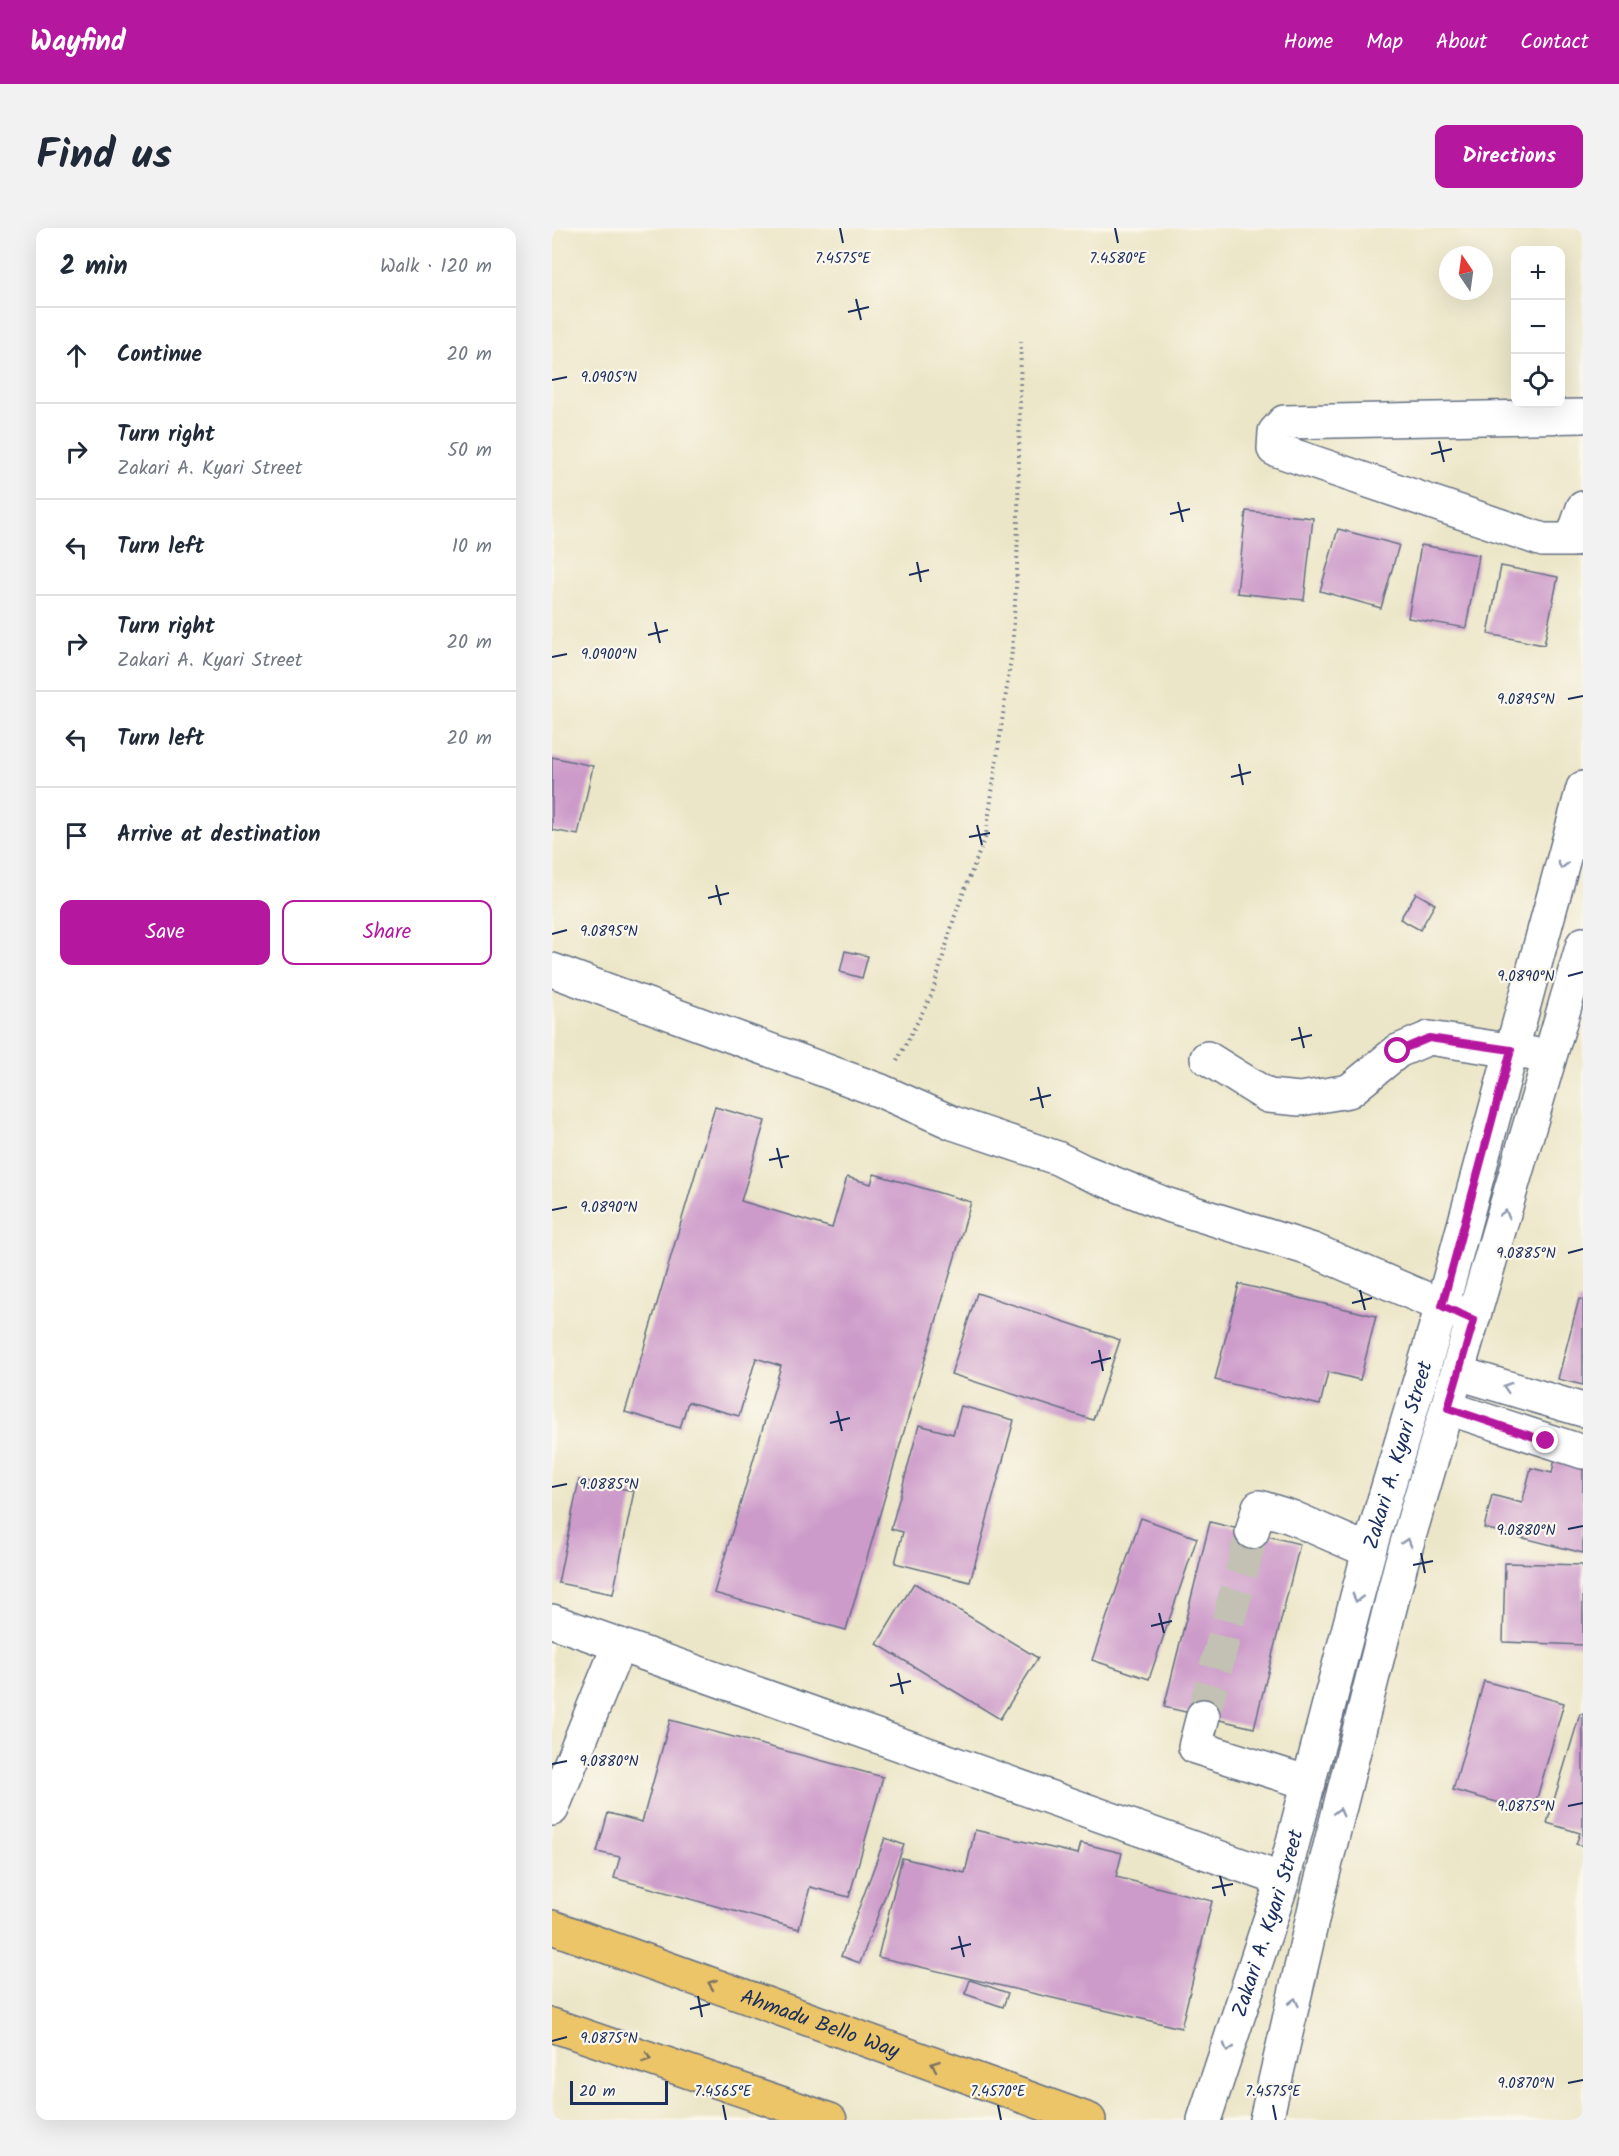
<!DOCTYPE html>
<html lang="en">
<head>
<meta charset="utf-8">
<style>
	body { margin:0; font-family:Kalam,sans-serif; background:#f2f2f3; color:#1f2937 }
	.controls { position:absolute; right:18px; top:18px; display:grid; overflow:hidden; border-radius:12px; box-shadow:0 6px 24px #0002 }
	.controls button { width:54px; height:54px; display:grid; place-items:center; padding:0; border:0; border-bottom:2px solid #e0e1e3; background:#fff; color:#1f2937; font:30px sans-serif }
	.compass { position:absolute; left:887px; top:18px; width:54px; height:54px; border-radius:50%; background:#fff; box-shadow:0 6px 24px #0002; rotate:347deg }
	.scale { position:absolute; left:18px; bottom:15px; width:98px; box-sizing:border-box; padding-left:6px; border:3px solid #1b2f5e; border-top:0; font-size:16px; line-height:21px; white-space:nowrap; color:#1b2f5e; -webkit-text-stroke:4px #fbf7ec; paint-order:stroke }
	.stop { position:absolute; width:18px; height:18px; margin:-14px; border:4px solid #b5179e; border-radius:50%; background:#fff }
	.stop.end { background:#b5179e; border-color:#fff; box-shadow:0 2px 6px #0008 }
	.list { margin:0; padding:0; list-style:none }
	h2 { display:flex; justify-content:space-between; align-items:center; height:78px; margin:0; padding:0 24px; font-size:26px }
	h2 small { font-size:20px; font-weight:400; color:#747a83 }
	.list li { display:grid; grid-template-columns:39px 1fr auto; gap:18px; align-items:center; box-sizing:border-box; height:96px; padding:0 24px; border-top:2px solid #e0e1e3 }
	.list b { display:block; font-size:22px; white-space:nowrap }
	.list p { margin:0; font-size:20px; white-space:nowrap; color:#747a83 }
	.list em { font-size:20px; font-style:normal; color:#747a83 }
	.actions { display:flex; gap:12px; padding:18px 24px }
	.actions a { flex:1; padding:14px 0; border:2px solid #b5179e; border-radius:12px; text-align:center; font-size:21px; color:#b5179e }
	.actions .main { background:#b5179e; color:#fff }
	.icon { flex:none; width:33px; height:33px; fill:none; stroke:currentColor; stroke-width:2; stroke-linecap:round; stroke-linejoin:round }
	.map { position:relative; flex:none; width:1031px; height:1892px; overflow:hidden; border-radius:12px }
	header { display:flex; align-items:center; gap:36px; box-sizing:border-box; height:84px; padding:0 30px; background:#b5179e; color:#fff }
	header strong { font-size:28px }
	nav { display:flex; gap:33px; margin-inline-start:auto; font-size:21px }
	.intro { display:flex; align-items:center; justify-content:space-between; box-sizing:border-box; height:144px; padding:0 36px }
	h1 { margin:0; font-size:42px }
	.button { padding:15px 27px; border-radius:12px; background:#b5179e; color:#fff; font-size:21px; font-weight:700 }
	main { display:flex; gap:36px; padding:0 36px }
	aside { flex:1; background:#fff; border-radius:12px; box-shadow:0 6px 24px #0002 }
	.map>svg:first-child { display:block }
	.building { fill:#cd9bca }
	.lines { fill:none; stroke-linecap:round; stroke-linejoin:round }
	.minor-tunnel { stroke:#c2c1b3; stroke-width:33; stroke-dasharray:33 16; stroke-linecap:butt }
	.minor-casing { stroke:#646f83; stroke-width:36 }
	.major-casing { stroke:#646f83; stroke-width:36 }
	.path { stroke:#646f83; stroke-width:4; stroke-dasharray:1.5 4.5; stroke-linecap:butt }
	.minor { stroke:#fff; stroke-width:33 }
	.major { stroke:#edc569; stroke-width:33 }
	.oneway { stroke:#8d97ae }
	.oneway2 { stroke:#797263 }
	.route { stroke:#b5179e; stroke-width:8 }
	.ticks { fill:none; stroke:#1b2f5e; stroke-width:2 }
	.labels { text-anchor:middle; stroke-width:4.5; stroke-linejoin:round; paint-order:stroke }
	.street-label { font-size:21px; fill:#1b2f5e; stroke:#fbf7ec }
	.ticks-label { font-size:15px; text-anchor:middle; fill:#1b2f5e; stroke:#fbf7ec; stroke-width:4.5; stroke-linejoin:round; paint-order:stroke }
</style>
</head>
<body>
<header>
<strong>Wayfind</strong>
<nav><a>Home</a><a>Map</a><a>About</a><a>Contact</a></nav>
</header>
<div class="intro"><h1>Find us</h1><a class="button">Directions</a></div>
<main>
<aside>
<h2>2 min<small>Walk · 120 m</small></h2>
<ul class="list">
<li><svg class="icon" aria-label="ahead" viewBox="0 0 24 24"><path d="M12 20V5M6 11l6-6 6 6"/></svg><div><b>Continue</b></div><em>20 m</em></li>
<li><svg class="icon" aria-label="right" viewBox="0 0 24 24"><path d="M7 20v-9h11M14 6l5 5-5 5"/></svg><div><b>Turn right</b><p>Zakari A. Kyari Street</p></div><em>50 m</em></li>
<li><svg class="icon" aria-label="left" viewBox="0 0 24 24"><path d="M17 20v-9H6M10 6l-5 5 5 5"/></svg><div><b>Turn left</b></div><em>10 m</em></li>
<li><svg class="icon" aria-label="right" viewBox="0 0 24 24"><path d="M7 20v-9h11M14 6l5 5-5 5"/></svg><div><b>Turn right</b><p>Zakari A. Kyari Street</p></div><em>20 m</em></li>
<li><svg class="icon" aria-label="left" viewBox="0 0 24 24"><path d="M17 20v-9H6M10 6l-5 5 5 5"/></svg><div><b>Turn left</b></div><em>20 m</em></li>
<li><svg class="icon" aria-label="arrive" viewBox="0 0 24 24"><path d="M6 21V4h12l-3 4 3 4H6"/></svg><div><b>Arrive at destination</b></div></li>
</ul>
<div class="actions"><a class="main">Save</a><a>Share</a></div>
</aside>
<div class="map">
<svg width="1031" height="1892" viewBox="0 0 1031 1892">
	<rect width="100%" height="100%" fill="#fbf7ec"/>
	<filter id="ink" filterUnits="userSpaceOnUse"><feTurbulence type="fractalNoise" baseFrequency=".0167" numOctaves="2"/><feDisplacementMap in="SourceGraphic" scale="12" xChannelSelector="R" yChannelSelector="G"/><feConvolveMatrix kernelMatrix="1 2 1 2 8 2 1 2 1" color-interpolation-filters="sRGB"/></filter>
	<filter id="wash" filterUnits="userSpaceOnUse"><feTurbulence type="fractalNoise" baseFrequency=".008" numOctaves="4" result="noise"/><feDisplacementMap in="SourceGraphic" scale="24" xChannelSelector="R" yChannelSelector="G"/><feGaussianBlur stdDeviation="1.35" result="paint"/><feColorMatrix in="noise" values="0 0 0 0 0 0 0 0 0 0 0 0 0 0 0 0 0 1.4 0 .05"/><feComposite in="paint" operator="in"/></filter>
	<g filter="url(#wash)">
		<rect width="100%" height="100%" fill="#ece6c8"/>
		<g id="blocks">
			<!-- building -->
			<g class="building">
				<path d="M694,283L761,290L752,372L685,365Z"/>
				<path d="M786,301L847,317L829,380L768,363Z"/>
				<path d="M869,317L927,327L914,400L856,390Z"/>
				<path d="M949,338L1006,349L992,417L936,406Z"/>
				<path d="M0,529L41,538L26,607L0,602Z"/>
				<path d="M864,665L883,676L868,702L848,691Z"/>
				<path d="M293,723L316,728L310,750L288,744Z"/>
				<path d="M163,879L213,893L189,973L280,1000L295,949L319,956L322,946L419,974L294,1402L162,1365L229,1138L204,1130L187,1188L136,1174L128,1200L73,1184Z"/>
				<path d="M687,1056L824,1088L808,1152L776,1144L768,1177L663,1152Z"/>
				<path d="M425,1065L568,1112L541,1192L399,1146Z"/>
				<path d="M1027,1071L1031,1072V1157L1006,1151Z"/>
				<path d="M409,1178L462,1192L418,1354L343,1335L351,1304L339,1301L367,1197L401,1206Z"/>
				<path d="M1003,1230L1031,1237V1325L932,1300L940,1267L970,1275L979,1240L1000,1245Z"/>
				<path d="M27,1252L82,1263L61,1366L6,1355Z"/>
				<path d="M589,1290L645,1310L597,1451L540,1432Z"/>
				<path d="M658,1294L748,1316L702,1500L612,1479Z"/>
				<path d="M953,1335L1031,1337V1417L951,1414Z"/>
				<path d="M362,1355L486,1430L448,1491L325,1416Z"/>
				<path d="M932,1453L1012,1475L981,1584L901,1562Z"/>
				<path d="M1028,1486H1031V1618L1024,1616L1028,1605L995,1595Z"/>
				<path d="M118,1492L331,1549L297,1669L258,1659L247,1701L62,1650L68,1629L45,1624L56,1585L90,1594Z"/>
				<path d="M423,1602L526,1626L529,1615L570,1625L564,1649L660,1673L629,1800L326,1729L350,1630L413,1645Z"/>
				<path d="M333,1610L352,1617L308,1735L289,1728Z"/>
				<path d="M418,1752L456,1765L451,1779L413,1766Z"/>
			</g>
		</g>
	</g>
	<g filter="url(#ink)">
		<use href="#blocks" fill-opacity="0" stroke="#646f83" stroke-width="1.5"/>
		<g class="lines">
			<!-- minor-tunnel -->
			<path class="minor-tunnel" d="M651,1488L700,1304"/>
			<defs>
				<g id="minor">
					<path d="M1031,188L732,194L723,204L722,221L991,312H1020L1031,280"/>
					<path d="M0,742L329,863L401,895L505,930L531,943L613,976L761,1022L909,1086"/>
					<path d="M655,830L716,868L748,871L797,863L846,823L877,810L981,826"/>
					<path d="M906,1145L1031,1182"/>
					<path d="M896,1180L1031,1224"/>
					<path d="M700,1304L707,1279L739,1289L817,1323"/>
					<path d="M0,1393L731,1652"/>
					<path d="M651,1488L643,1519L757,1555"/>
					<path d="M0,1581L67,1417"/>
					<path id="s1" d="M652,1892L731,1652L817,1323L890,1078L1031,560"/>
					<path d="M714,1892L767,1662L849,1336L1031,716"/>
				</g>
				<g id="major">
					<path id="s2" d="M0,1699L537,1892"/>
					<path d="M0,1797L278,1892"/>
				</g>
			</defs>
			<!-- minor casing -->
			<use href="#minor" class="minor-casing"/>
			<!-- major casing -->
			<use href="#major" class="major-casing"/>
			<!-- path -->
			<path class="path" d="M345,833L380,766L404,684L434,607L460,423L465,343L469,111"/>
			<!-- minor -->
			<use href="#minor" class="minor"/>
			<!-- major -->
			<use href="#major" class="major"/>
		</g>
		<!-- one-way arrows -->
		<defs><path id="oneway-chevron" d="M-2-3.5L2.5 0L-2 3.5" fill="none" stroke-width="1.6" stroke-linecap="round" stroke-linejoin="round" transform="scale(1.5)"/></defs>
		<g class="oneway">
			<use href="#oneway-chevron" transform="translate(1010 637) rotate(105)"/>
			<use href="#oneway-chevron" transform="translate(953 986) rotate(-74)"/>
			<use href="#oneway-chevron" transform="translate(955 1159) rotate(-163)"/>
			<use href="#oneway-chevron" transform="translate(855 1314) rotate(-73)"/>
			<use href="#oneway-chevron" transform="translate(805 1370) rotate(105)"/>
			<use href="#oneway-chevron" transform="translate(787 1584) rotate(-76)"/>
			<use href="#oneway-chevron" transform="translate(742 1774) rotate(-77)"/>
			<use href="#oneway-chevron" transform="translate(676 1820) rotate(108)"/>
		</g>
		<g class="oneway2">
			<use href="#oneway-chevron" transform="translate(160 1756) rotate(-160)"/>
			<use href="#oneway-chevron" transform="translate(95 1830) rotate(19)"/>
			<use href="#oneway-chevron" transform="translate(383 1837) rotate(-160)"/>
		</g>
	</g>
	<g class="lines" filter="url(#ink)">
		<!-- route -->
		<path class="route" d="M846,823L877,810L959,822L890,1078L922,1092L896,1180L994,1213"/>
	</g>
	<!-- ticks -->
	<path class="ticks" d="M288,0L291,15M563,0L566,15M304,71L309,92M296,84L317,79M0,152L15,149M887,213L892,234M879,226L900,221M626,274L631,294M618,286L638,281M365,334L369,354M357,347L377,342M103,394L108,415M96,407L116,402M0,429L15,426M1016,471L1031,468M687,536L691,557M679,549L699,544M425,597L430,617M417,609L438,605M164,657L169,677M156,670L177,665M0,706L15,702M1016,748L1031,744M747,799L752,820M739,812L760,807M486,859L491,880M478,872L499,867M225,920L230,940M217,932L237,928M0,982L15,979M1016,1025L1031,1021M808,1062L813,1082M800,1075L820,1070M547,1122L551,1143M539,1135L559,1130M285,1183L290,1203M278,1195L298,1190M0,1259L15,1256M1016,1301L1031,1298M869,1325L873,1345M861,1337L881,1333M607,1385L612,1405M599,1398L620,1393M346,1445L351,1466M338,1458L359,1453M0,1536L15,1533M1016,1578L1031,1575M668,1648L673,1668M660,1660L681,1656M407,1708L412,1729M399,1721L419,1716M146,1768L150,1789M138,1781L158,1776M0,1813L15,1809M1016,1855L1031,1852M171,1877L174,1892M446,1877L449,1892M721,1877L724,1892"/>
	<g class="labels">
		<!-- street labels -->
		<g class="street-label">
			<text dy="7" stroke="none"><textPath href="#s1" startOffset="693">Zakari A. Kyari Street</textPath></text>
			<text dy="7" stroke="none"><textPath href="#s1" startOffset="207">Zakari A. Kyari Street</textPath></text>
			<text dy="7" stroke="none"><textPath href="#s2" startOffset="285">Ahmadu Bello Way</textPath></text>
		</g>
	</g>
	<g class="ticks-label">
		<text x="291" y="35">7.4575°E</text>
		<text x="566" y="35">7.4580°E</text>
		<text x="57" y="154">9.0905°N</text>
		<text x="57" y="431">9.0900°N</text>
		<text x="974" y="476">9.0895°N</text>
		<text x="57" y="708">9.0895°N</text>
		<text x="974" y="753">9.0890°N</text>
		<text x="57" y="984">9.0890°N</text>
		<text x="974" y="1030">9.0885°N</text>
		<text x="57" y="1261">9.0885°N</text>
		<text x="974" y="1307">9.0880°N</text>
		<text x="57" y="1538">9.0880°N</text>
		<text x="974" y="1583">9.0875°N</text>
		<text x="57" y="1815">9.0875°N</text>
		<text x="974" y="1860">9.0870°N</text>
		<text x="171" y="1868">7.4565°E</text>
		<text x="446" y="1868">7.4570°E</text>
		<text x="721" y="1868">7.4575°E</text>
	</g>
</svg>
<div class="controls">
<button>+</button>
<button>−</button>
<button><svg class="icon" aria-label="locate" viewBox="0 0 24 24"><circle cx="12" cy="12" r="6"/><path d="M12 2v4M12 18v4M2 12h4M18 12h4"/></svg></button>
</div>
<svg class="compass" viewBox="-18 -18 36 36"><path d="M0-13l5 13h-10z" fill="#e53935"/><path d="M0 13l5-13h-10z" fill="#747a83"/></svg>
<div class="scale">20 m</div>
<div class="stop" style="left:846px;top:823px"></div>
<div class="stop end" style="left:994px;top:1213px"></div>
</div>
</main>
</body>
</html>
